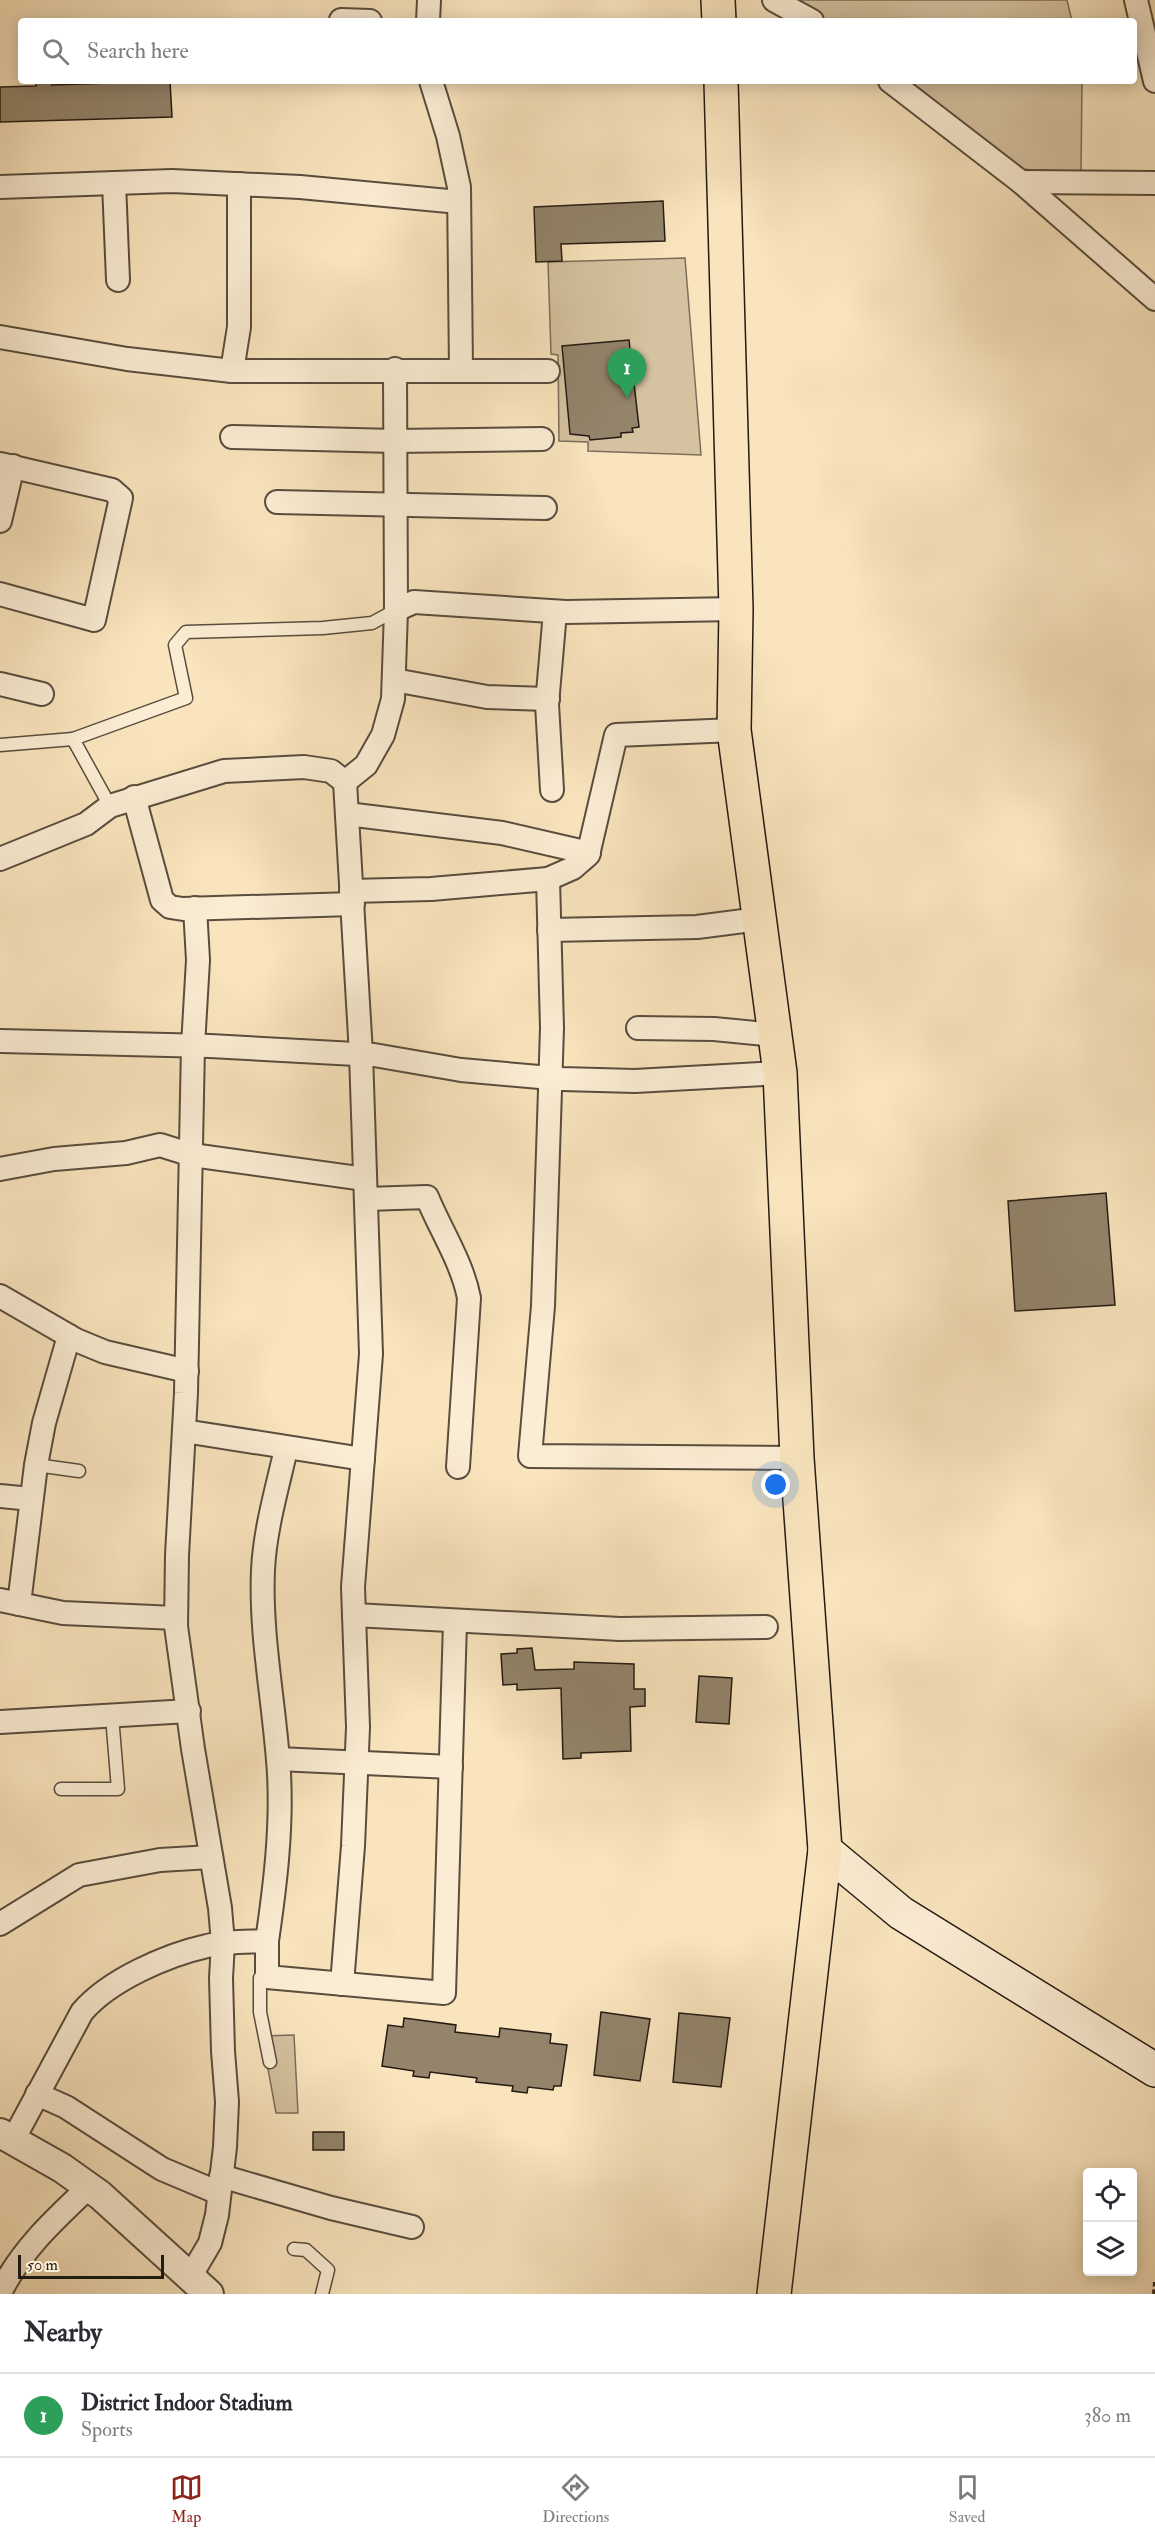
<!DOCTYPE html>
<html lang="en">
<head>
<meta charset="utf-8">
<style>
	body { margin:0; font-family:"IM FELL Double Pica",serif; background:#f2f2f3; color:#2b2b33 }
	.controls { position:absolute; right:18px; bottom:18px; display:grid; overflow:hidden; border-radius:6px; box-shadow:0 3px 15px #0003 }
	.controls button { width:54px; height:54px; display:grid; place-items:center; padding:0; border:0; border-bottom:2px solid #e1e1e2; background:#fff; color:#2b2b33; font:30px sans-serif }
	.scale { position:absolute; left:18px; bottom:15px; width:146px; box-sizing:border-box; padding-left:6px; border:3px solid #241b13; border-top:0; font-size:16px; line-height:21px; white-space:nowrap; color:#241b13; -webkit-text-stroke:4px #fbedd4; paint-order:stroke }
	.you { position:absolute; left:776px; top:1485px; width:21px; height:21px; margin:-15px; border:4px solid #fff; border-radius:50%; background:#1a73e8; box-shadow:0 0 0 9px #1a73e833 }
	.badge { display:grid; place-items:center; width:39px; height:39px; border-radius:50%; background:#8f2418; color:#fff; font-size:20px; font-weight:700 }
	.pin { position:absolute; translate:-50% -50px; filter:drop-shadow(0 2px 3px #0008) }
	.pin::after { content:''; position:absolute; top:32px; width:21px; height:18px; background:inherit; clip-path:polygon(0 0,100% 0,50% 100%) }
	.list { margin:0; padding:0; list-style:none }
	h2 { display:flex; justify-content:space-between; align-items:center; height:78px; margin:0; padding:0 24px; font-size:26px }
	h2 small { font-size:20px; font-weight:400; color:#7c7c81 }
	.list li { display:grid; grid-template-columns:39px 1fr auto; gap:18px; align-items:center; box-sizing:border-box; height:84px; padding:0 24px; border-top:2px solid #e1e1e2 }
	.list b { display:block; font-size:22px; white-space:nowrap }
	.list p { margin:0; font-size:20px; white-space:nowrap; color:#7c7c81 }
	.list em { font-size:20px; font-style:normal; color:#7c7c81 }
	.icon { flex:none; width:33px; height:33px; fill:none; stroke:currentColor; stroke-width:2; stroke-linecap:round; stroke-linejoin:round }
	.map { position:relative; flex:none; width:1155px; height:2294px; overflow:hidden }
	.search { position:absolute; background:#fff; box-shadow:0 3px 15px #0003; left:18px; right:18px; top:18px; height:66px; display:flex; align-items:center; gap:15px; box-sizing:border-box; padding:0 21px; border-radius:6px; color:#7c7c81; font-size:22px }
	.sheet { height:162px; background:#fff }
	nav { display:flex; justify-content:space-around; align-items:center; box-sizing:border-box; height:84px; border-top:2px solid #e1e1e2; background:#fff; font-size:16px; color:#7c7c81 }
	nav a { display:grid; justify-items:center; gap:3px }
	nav .on { color:#8f2418 }
	.map>svg:first-child { display:block }
	.green { fill:#d5c2a0; stroke:#7c6e5a; stroke-width:1.5 }
	.building { fill:#93846b; stroke:#241b13; stroke-width:1.5 }
	.lines { fill:none; stroke-linecap:round; stroke-linejoin:round }
	.service-casing { stroke:#594d3e; stroke-width:15 }
	.minor-casing { stroke:#594d3e; stroke-width:26 }
	.tertiary-casing { stroke:#594d3e; stroke-width:32 }
	.secondary-casing { stroke:#241b13; stroke-width:36 }
	.primary-casing { stroke:#241b13; stroke-width:36 }
	.path { stroke:#241b13; stroke-width:4; stroke-dasharray:4.5 3; stroke-linecap:butt }
	.service { stroke:#fbedd4; stroke-width:12 }
	.minor { stroke:#fbedd4; stroke-width:22 }
	.tertiary { stroke:#fbedd4; stroke-width:28 }
	.secondary { stroke:#fbedd4; stroke-width:33 }
	.primary { stroke:#f9e4bd; stroke-width:33 }
</style>
</head>
<body>
<div class="map">
<svg width="1155" height="2294" viewBox="0 0 1155 2294">
	<rect width="100%" height="100%" fill="#f9e4bd"/>
	<filter id="stains"><feTurbulence type="fractalNoise" baseFrequency=".00333" numOctaves="4"/><feColorMatrix values="0 0 0 0 .2 0 0 0 0 .09 0 0 0 0 .02 0 0 0 .5 -.17"/></filter>
	<radialGradient id="worn" r=".72"><stop offset=".6" stop-color="#630" stop-opacity="0"/><stop offset="1" stop-color="#630" stop-opacity=".3"/></radialGradient>
	<!-- green -->
	<g class="green">
		<path d="M788,0H1067L1072,21H822Z"/>
		<path d="M905,81H1082L1081,173L1006,168Z"/>
		<path d="M685,258L701,455L588,451V442L559,441L558,355L551,354L548,262Z"/>
		<path d="M294,2035L298,2113H276L262,2036Z"/>
	</g>
	<!-- building -->
	<g class="building">
		<path d="M36,81H52V85L170,81L172,117L0,122V87L36,86Z"/>
		<path d="M663,201L665,241L561,244L562,261L536,262L534,207Z"/>
		<path d="M629,340L639,427L632,428L633,432L621,433V437L590,440L589,436L570,434L562,346Z"/>
		<path d="M1106,1193L1115,1305L1015,1311L1008,1201Z"/>
		<path d="M532,1648L535,1670L574,1669V1662L634,1664V1689H645V1706L630,1707L631,1751L581,1753V1758L563,1759L561,1688L517,1690V1684L503,1685L501,1654L517,1653V1649Z"/>
		<path d="M699,1676L732,1678L729,1724L696,1722Z"/>
		<path d="M601,2012L650,2019L640,2081L594,2075Z"/>
		<path d="M679,2013L730,2018L721,2087L673,2082Z"/>
		<path d="M404,2018L456,2025L455,2032L499,2037L500,2028L551,2034L550,2043L567,2045L561,2086H554L553,2090L528,2087L527,2093L512,2091L513,2086L476,2082L477,2078L430,2072L429,2078L413,2076L414,2071L382,2066L388,2025L403,2027Z"/>
		<rect x="313" y="2132" width="31" height="18"/>
	</g>
	<g class="lines">
		<defs>
			<g id="service">
				<path d="M0,745L73,739"/>
				<path d="M110,806L73,739L186,698L175,645L186,632L323,628L372,623L396,610"/>
				<path d="M36,1465L79,1471"/>
				<path d="M61,1789H118L112,1716"/>
				<path d="M266,1977L260,1978V2012L270,2062"/>
				<path d="M294,2249L306,2250L328,2270L322,2294"/>
			</g>
			<g id="minor">
				<path d="M774,0L812,21"/>
				<path d="M1136,0L1155,81"/>
				<path d="M341,20L370,21"/>
				<path d="M428,21L429,0"/>
				<path d="M431,81L448,136L459,187L461,370"/>
				<path d="M890,81L1021,182L1155,299"/>
				<path d="M1021,182L1155,183"/>
				<path d="M114,183L118,280"/>
				<path d="M0,187L172,181L300,187L459,202"/>
				<path d="M0,337L127,359L232,371H548"/>
				<path d="M232,371L239,327V184"/>
				<path d="M232,437L395,441L542,439"/>
				<path d="M0,464L112,490L121,498L94,620L0,594"/>
				<path d="M277,502L545,508"/>
				<path d="M0,521L13,466"/>
				<path d="M396,610L414,602L566,612L736,609"/>
				<path d="M394,680L487,697L548,699"/>
				<path d="M0,684L42,694"/>
				<path d="M345,782L366,765L383,735L393,699L396,610L395,369"/>
				<path d="M552,790L547,704L555,612"/>
				<path d="M134,797L162,900L170,907L183,909L353,904"/>
				<path d="M347,814L502,833L589,853"/>
				<path d="M0,859L86,824L110,806L224,771L304,767L331,771L345,782L361,1054L371,1354L353,1587L358,1727L353,1846L342,1984"/>
				<path d="M548,879L552,1028L543,1306L530,1456L797,1458"/>
				<path d="M351,891L431,889L548,879L573,868L588,855L616,735L734,730"/>
				<path d="M549,930L697,927L759,919"/>
				<path d="M638,1028L714,1029L775,1035"/>
				<path d="M0,1041L210,1046L374,1055L461,1070L562,1079L635,1081L780,1073"/>
				<path d="M0,1169L54,1159L126,1153L160,1145L192,1155L365,1179"/>
				<path d="M366,1199L427,1197C441,1231 462,1262 469,1298L458,1467"/>
				<path d="M0,1296L76,1340L105,1352L187,1371"/>
				<path d="M184,1431L363,1459"/>
				<path d="M0,1496L31,1499"/>
				<path d="M0,1600L63,1613L176,1618"/>
				<path d="M19,1604L36,1465L44,1423L69,1336"/>
				<path d="M354,1615L620,1629L766,1627"/>
				<path d="M0,1722L189,1711"/>
				<path d="M278,1759L451,1767"/>
				<path d="M0,1924L79,1875L160,1860L211,1857"/>
				<path d="M267,1941C275,1886 282,1830 279,1774C275,1706 260,1637 263,1570C265,1529 277,1489 286,1449"/>
				<path d="M37,2094L66,2107L162,2169L219,2193"/>
				<path d="M13,2140L82,2012C109,1980 167,1955 207,1946C227,1941 247,1942 267,1941V1977L444,1993L455,1622"/>
				<path d="M221,2176L331,2208L412,2227"/>
				<path d="M190,2277L210,2243L217,2215L225,2147L227,2102L223,2051L221,1978L223,1943L220,1908L193,1749L176,1626L177,1555L186,1393L193,1046L198,960L195,908"/>
				<path d="M0,2293C21,2250 54,2220 89,2187"/>
			</g>
			<path id="tertiary" d="M0,2133L62,2168L100,2195L209,2294"/>
			<path id="secondary" d="M825,1850L901,1913L1155,2070"/>
			<g id="primary">
				<path d="M718,0L719,21"/>
				<path d="M721,81L736,609L734,730L780,1073L797,1458L825,1850L774,2294"/>
			</g>
		</defs>
		<!-- service casing -->
		<use href="#service" class="service-casing"/>
		<!-- minor casing -->
		<use href="#minor" class="minor-casing"/>
		<!-- tertiary casing -->
		<use href="#tertiary" class="tertiary-casing"/>
		<!-- secondary casing -->
		<use href="#secondary" class="secondary-casing"/>
		<!-- primary casing -->
		<use href="#primary" class="primary-casing"/>
		<!-- path -->
		<path class="path" d="M1154,2294L1155,2282"/>
		<!-- service -->
		<use href="#service" class="service"/>
		<!-- minor -->
		<use href="#minor" class="minor"/>
		<!-- tertiary -->
		<use href="#tertiary" class="tertiary"/>
		<!-- secondary -->
		<use href="#secondary" class="secondary"/>
		<!-- primary -->
		<use href="#primary" class="primary"/>
	</g>
	<rect width="100%" height="100%" filter="url(#stains)"/>
	<rect width="100%" height="100%" fill="url(#worn)"/>
</svg>
<div class="controls">
<button><svg class="icon" aria-label="locate" viewBox="0 0 24 24"><circle cx="12" cy="12" r="6"/><path d="M12 2v4M12 18v4M2 12h4M18 12h4"/></svg></button>
<button><svg class="icon" aria-label="layers" viewBox="0 0 24 24"><path d="M12 4l9 5-9 5-9-5zM3 14l9 5 9-5"/></svg></button>
</div>
<div class="scale">50 m</div>
<div class="you"></div>
<div class="pin badge" style="left:627px;top:398px;background:#2e9e5b">1</div>
<div class="search"><svg class="icon" aria-label="search" viewBox="0 0 24 24"><circle cx="10" cy="10" r="6"/><path d="M15 15l6 6"/></svg>Search here</div>
</div>
<section class="sheet">
<h2>Nearby<small></small></h2>
<ul class="list">
<li><span class="badge" style="background:#2e9e5b">1</span><div><b>District Indoor Stadium</b><p>Sports</p></div><em>380 m</em></li>
</ul>
</section>
<nav>
<a class="on"><svg class="icon" aria-label="map" viewBox="0 0 24 24"><path d="M3 6l6-2 6 2 6-2v14l-6 2-6-2-6 2zM9 4v14M15 6v14"/></svg>Map</a>
<a><svg class="icon" aria-label="directions" viewBox="0 0 24 24"><path d="M12 3l9 9-9 9-9-9zM9 14v-3h6M13 9l2 2-2 2"/></svg>Directions</a>
<a><svg class="icon" aria-label="saved" viewBox="0 0 24 24"><path d="M7 4h10v16l-5-4-5 4z"/></svg>Saved</a>
</nav>
</body>
</html>
